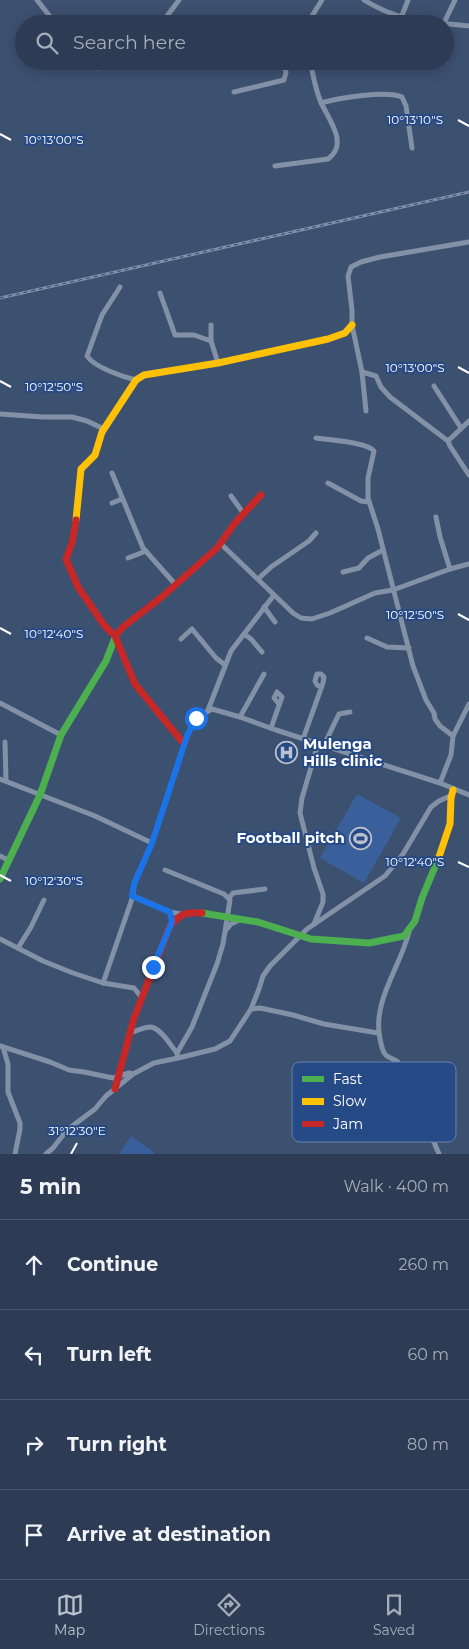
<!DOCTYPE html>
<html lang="en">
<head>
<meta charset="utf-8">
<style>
	body { margin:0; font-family:Montserrat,sans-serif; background:#39475e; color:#f1f3f6 }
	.stop { position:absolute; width:15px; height:15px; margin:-11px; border:4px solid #1a73e8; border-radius:50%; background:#fff }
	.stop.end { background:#1a73e8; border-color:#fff; box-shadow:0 1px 5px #0008 }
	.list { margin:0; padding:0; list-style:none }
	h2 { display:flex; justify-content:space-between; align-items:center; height:65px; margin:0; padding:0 20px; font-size:21px }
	h2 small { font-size:16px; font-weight:400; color:#a7adb8 }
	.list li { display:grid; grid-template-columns:32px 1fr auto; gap:15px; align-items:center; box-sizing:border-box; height:90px; padding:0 20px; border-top:1px solid #48566b }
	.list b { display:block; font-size:19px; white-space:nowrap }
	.list em { font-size:16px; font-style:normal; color:#a7adb8 }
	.icon { flex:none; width:28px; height:28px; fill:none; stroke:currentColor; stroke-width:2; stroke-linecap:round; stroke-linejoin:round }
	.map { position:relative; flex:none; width:469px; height:1154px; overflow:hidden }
	.search { position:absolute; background:#2d3c54; box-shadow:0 2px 12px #0003; left:15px; right:15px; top:15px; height:55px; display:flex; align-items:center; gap:12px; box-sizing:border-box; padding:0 18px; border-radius:28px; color:#a7adb8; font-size:19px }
	.sheet { height:425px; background:#2d3c54 }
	nav { display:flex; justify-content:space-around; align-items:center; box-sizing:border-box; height:70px; border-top:1px solid #48566b; background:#2d3c54; font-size:14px; color:#a7adb8 }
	nav a { display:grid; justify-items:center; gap:2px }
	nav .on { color:#bbc2cd }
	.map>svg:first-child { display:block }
	.green { fill:#3a609c }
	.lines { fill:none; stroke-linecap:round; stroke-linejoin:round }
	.street { stroke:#8391a6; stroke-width:5 }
	.fast { stroke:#4caf50; stroke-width:7 }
	.slow { stroke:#ffc107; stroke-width:7 }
	.jam { stroke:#c62828; stroke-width:7 }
	.rail-casing { stroke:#8390a4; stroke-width:3 }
	.rail { stroke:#264a86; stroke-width:1; stroke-dasharray:4; stroke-linecap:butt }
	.route { stroke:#1a73e8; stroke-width:6 }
	.ticks { fill:none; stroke:#fff; stroke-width:2 }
	.labels { text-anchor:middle; stroke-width:4; stroke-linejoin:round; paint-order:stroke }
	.poi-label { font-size:15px; font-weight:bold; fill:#fff; stroke:#264a86; text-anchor:start }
	.key { fill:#264a86; stroke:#6780aa; stroke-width:1 }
	.key-label { font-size:14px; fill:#fff }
	.ticks-label { font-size:12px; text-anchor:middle; fill:#fff; stroke:#264a86; stroke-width:4; stroke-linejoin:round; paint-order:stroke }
</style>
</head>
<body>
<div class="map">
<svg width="469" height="1154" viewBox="0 0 469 1154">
	<rect width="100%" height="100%" fill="#3c5070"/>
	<!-- green -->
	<g class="green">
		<path d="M357,794L401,818L364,883L320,858Z"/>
		<path d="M131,1136L154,1152L153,1154H119Z"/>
	</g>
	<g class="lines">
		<!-- street -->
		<g class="street">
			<path d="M37,0L56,24"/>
			<path d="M364,0C401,23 427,21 469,26"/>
			<path d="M401,18L408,0"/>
			<path d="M444,23L455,0"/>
			<path d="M161,24L179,0"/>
			<path d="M307,24L322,0"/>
			<path d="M87,61L98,68L114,61"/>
			<path d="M234,92L284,80L286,72L282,61"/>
			<path d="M321,103C338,98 387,90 402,97L406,106L412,148"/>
			<path d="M275,166L328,159C350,143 327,118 320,100C315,88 313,74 310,61"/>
			<path d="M120,287L102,315L87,356C94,367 123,377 136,380"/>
			<path d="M160,293L175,335H194L211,341"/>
			<path d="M211,325V341L218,363"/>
			<path d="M362,372L366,411"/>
			<path d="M434,386L461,428"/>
			<path d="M0,414L43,417H72L87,421L104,429"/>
			<path d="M469,421L448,441L450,446L469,475"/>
			<path d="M316,438C329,440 367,442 374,451L368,478V498L378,529L413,666L426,700L434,713L435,719L440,726L453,736L451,755L440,783"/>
			<path d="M448,441L390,397L381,387L376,376L362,372L352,325V310L348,276L351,267L361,262L380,257L469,242"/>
			<path d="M112,473L143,548L175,584"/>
			<path d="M328,483L361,501L369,502"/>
			<path d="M231,496L244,514"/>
			<path d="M112,503L122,499"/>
			<path d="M436,517L440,537L450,569"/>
			<path d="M220,543L293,613L301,618L312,619L330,613L375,593L393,590L450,569L469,564"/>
			<path d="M128,558L146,551"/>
			<path d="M343,572L359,568L368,558L383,550"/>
			<path d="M258,579L271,567L309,541L316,533"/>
			<path d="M264,607L275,622"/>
			<path d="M244,634L251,639L262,652"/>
			<path d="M367,638L387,647L409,648"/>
			<path d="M181,639L192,629L216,658L225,665"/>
			<path d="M0,703L61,735"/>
			<path d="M208,710L231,651L274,595"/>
			<path d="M240,717L264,674"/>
			<path d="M271,728L282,697L277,692L274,698L279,704"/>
			<path d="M453,736L469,704"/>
			<path d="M303,739L323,683L324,677L321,674H317L315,681L317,685L321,687"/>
			<path d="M5,742L6,781"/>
			<path d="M324,745L339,714L350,712"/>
			<path d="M0,779L95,816L152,843"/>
			<path d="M0,856L8,860"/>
			<path d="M133,896L170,912L181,914"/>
			<path d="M229,898L233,893L265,889"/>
			<path d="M314,924L323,902V894L314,868L300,813L302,798L318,744"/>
			<path d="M226,930L231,924L241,919"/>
			<path d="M409,932C400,968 372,1001 380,1039C381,1044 382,1050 385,1054C388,1058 394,1059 398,1062L394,1078L401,1098L408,1107L425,1121L439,1154"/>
			<path d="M0,939L43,961L73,973L103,983L134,988L142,998"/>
			<path d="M18,948L31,927L44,900"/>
			<path d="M103,983L133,896L134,884L152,843L187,736L196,718L212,709L240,717L276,730L440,783L469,795"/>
			<path d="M251,1009L260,1008L293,1015L324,1024L378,1033"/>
			<path d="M130,1033C136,1031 144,1027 151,1027C161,1028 171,1046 177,1053"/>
			<path d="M0,1046L50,1062L69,1070L84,1072L113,1078L129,1073L133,1074"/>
			<path d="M3,1047L8,1064V1092L20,1123V1129L15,1154"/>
			<path d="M178,1058L215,1049L230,1041L251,1009L259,989L263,976L270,966L307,929L385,876L403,854L431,807L439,801L450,796"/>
			<path d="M46,1154L53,1148L67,1130L95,1109L106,1096L133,1074L154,1063L178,1058L177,1053L192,1027L217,964L223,944L230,900L224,894L165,870"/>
		</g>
		<!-- fast -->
		<g class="fast">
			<path d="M0,879L40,795L61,735L106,661L116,635"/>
			<path d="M202,913L258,922L311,939L369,943L404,936L415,921L422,898L439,857"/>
		</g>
		<!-- slow -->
		<g class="slow">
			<path d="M76,520L81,469L95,455L102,432L136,380L144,375L218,363L328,339L345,333L352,325"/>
			<path d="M439,857L450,824L451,798L453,790"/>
		</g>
		<!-- jam -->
		<g class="jam">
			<path d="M76,520L72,543L66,559L78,587L104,625L115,636L135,684L184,744"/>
			<path d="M116,635L123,627L163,596L217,548L235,523L261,495"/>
			<path d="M115,1089L134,1018L170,926C182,913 184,912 202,913"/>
		</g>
		<defs>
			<path id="rail" d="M0,298L469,192"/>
		</defs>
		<!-- rail casing -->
		<use href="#rail" class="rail-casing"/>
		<!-- rail -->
		<use href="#rail" class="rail"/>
	</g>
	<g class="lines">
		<!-- route -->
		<path class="route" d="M153,967L172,922L170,912L132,896L134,884L152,843L187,736L196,718"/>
	</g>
	<!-- ticks -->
	<path class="ticks" d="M458,120L469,126M0,134L11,140M458,367L469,373M0,381L11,387M458,614L469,620M0,628L11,634M458,862L469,867M0,875L11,881M71,1154L77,1143"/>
	<!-- icons -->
	<defs>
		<symbol id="hospital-ring" viewBox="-11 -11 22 22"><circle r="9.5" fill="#264a86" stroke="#bbc2cd" stroke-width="1.5"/><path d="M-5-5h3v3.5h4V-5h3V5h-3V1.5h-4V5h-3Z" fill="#bbc2cd"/></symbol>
		<symbol id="stadium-ring" viewBox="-11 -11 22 22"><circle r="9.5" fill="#264a86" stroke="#bbc2cd" stroke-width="1.5"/><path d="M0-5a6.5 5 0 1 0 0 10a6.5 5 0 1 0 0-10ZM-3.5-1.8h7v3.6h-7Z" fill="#bbc2cd"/></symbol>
	</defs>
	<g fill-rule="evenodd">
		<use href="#hospital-ring" x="274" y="740" width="25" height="25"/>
		<use href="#stadium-ring" x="348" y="826" width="25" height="25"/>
	</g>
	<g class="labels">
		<!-- poi labels -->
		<g class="poi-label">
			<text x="303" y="749">Mulenga<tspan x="303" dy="17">Hills clinic</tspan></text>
			<text x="345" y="843" text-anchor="end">Football pitch</text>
		</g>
	</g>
	<!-- legend -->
	<rect x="292" y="1062" width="164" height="80" rx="8" class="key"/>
	<rect x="302" y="1076" width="22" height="6" fill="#4caf50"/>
	<rect x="302" y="1098" width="22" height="7" fill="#ffc107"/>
	<rect x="302" y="1121" width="22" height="6" fill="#c62828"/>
	<g class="key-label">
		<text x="333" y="1084">Fast</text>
		<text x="333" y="1106">Slow</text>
		<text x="333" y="1129">Jam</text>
	</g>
	<g class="ticks-label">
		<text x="415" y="124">10°13'10"S</text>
		<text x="54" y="144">10°13'00"S</text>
		<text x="415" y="372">10°13'00"S</text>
		<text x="54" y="391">10°12'50"S</text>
		<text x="415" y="619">10°12'50"S</text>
		<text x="54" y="638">10°12'40"S</text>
		<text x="415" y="866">10°12'40"S</text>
		<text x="54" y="885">10°12'30"S</text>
		<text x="77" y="1135">31°12'30"E</text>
	</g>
</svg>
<div class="stop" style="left:196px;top:718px"></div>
<div class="stop end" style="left:153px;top:967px"></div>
<div class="search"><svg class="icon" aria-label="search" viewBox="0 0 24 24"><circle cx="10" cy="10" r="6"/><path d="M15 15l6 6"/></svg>Search here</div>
</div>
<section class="sheet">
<h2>5 min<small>Walk · 400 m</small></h2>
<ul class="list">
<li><svg class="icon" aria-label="ahead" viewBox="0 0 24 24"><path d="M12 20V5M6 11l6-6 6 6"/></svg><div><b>Continue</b></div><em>260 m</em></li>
<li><svg class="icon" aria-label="left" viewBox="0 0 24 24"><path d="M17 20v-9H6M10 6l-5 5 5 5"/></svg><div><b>Turn left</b></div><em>60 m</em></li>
<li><svg class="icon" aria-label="right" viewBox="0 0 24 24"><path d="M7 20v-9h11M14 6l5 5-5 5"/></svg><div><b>Turn right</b></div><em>80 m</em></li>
<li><svg class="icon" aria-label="arrive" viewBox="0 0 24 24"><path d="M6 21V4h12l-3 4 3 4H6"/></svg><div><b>Arrive at destination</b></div></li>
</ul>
</section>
<nav>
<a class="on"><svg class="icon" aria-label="map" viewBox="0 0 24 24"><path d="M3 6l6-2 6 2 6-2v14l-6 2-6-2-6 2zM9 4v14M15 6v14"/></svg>Map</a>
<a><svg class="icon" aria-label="directions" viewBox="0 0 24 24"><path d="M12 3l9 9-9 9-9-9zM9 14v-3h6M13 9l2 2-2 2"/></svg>Directions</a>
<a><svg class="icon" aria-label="saved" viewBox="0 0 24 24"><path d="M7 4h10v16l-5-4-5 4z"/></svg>Saved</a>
</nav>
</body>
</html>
